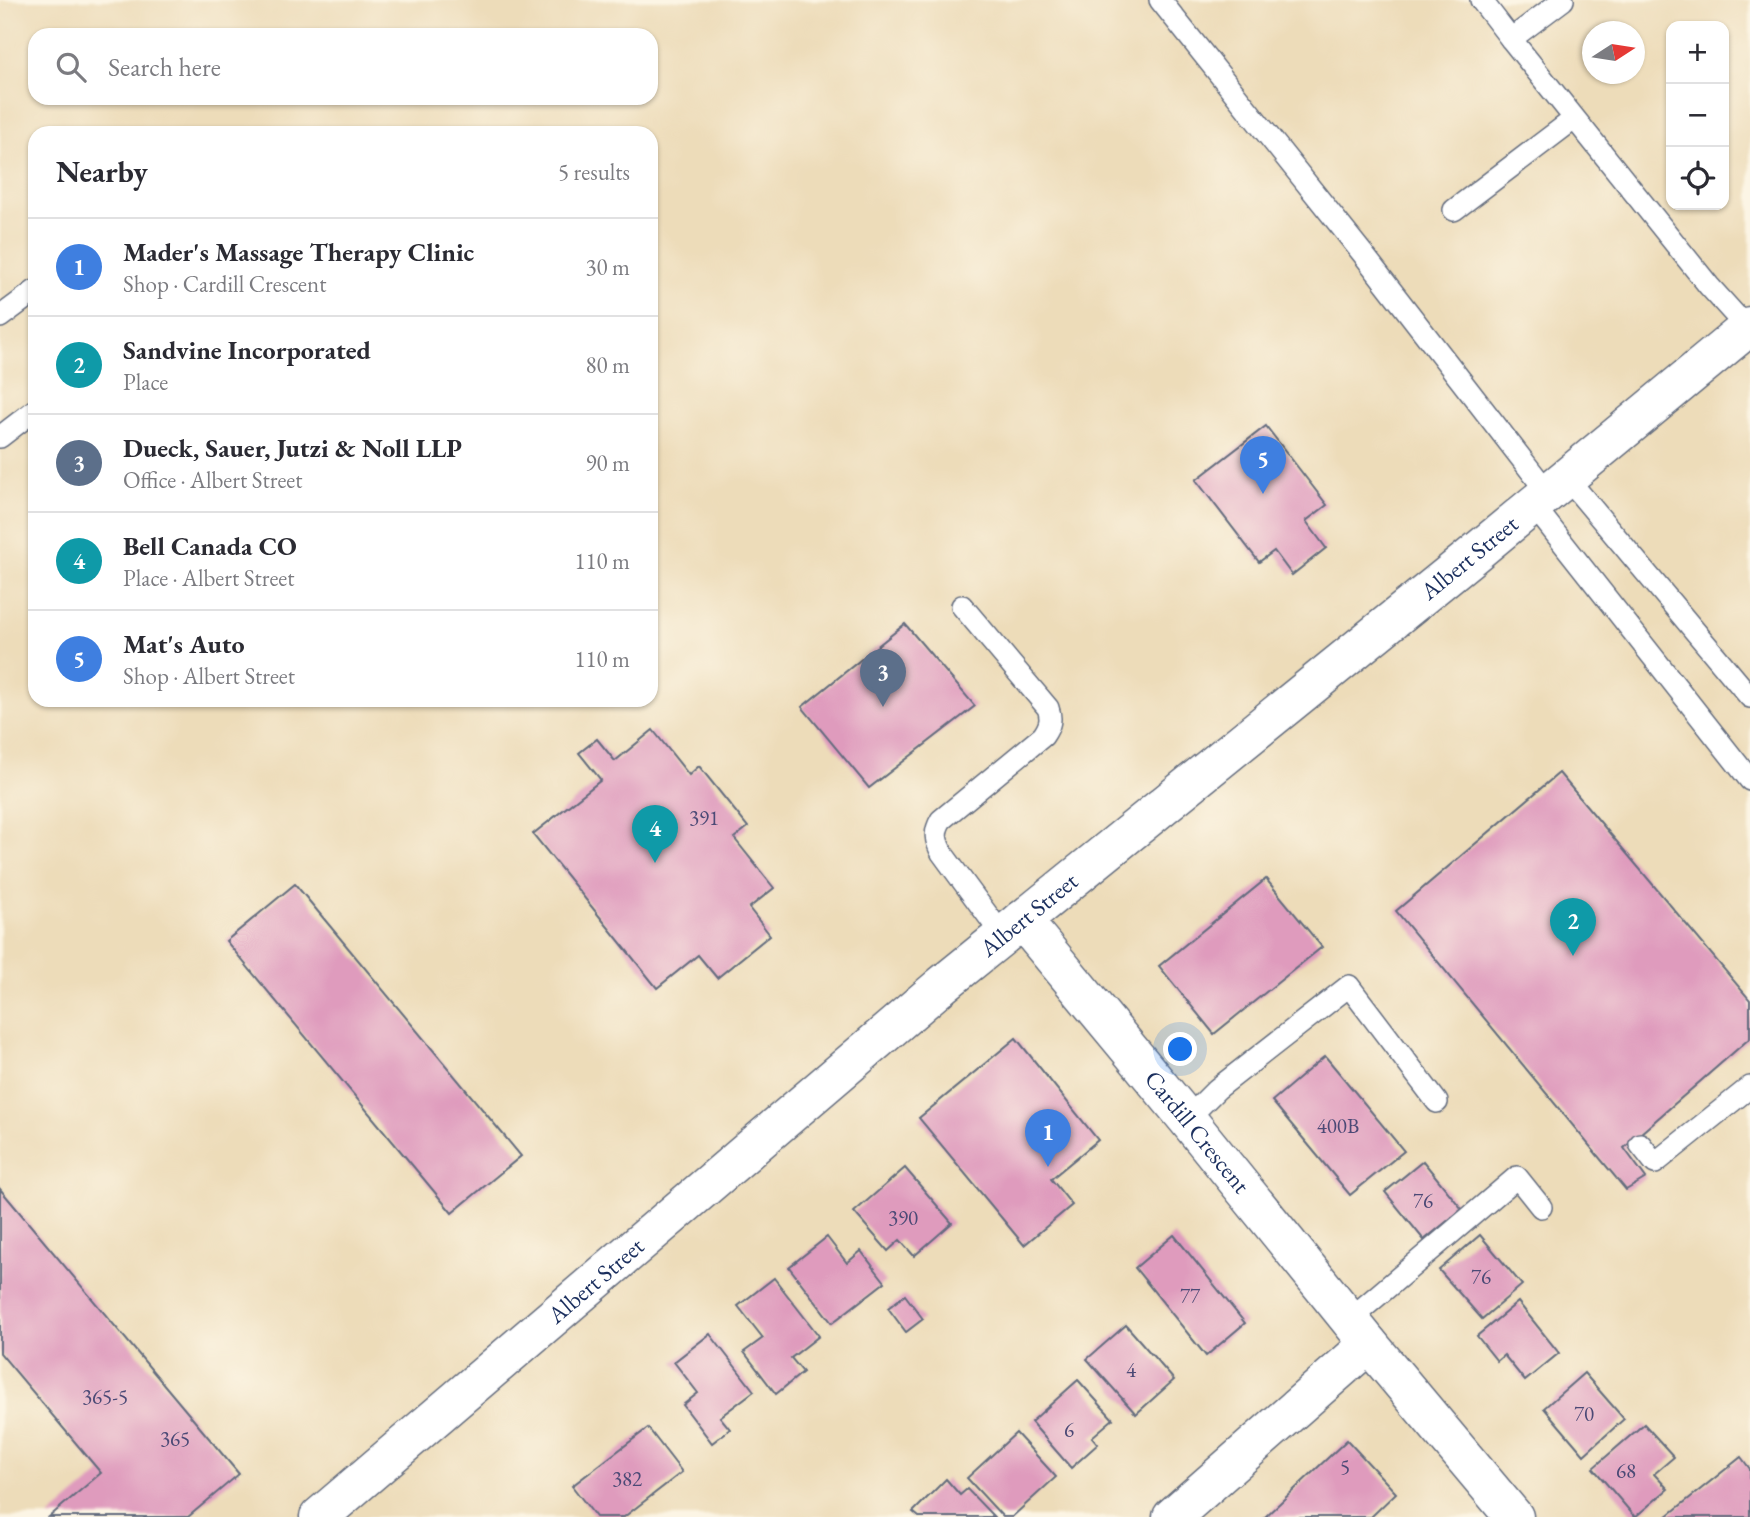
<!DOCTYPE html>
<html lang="en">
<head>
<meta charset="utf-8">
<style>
	body { margin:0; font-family:"EB Garamond",serif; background:#f2f2f3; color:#2b2b33 }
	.controls { position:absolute; right:21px; top:21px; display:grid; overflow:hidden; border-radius:14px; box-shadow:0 2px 5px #0004 }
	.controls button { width:63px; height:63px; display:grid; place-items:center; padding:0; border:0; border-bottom:2px solid #e1e1e2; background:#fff; color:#2b2b33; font:35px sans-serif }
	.compass { position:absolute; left:1582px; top:21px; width:63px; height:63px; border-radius:50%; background:#fff; box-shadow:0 2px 5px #0004; rotate:78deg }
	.you { position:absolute; left:1181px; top:1050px; width:24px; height:24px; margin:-18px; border:5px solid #fff; border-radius:50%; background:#1a73e8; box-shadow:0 0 0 10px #1a73e833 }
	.badge { display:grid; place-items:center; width:46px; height:46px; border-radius:50%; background:#2563eb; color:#fff; font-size:23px; font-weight:700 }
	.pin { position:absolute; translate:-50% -58px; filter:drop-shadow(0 2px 4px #0008) }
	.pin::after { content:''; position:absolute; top:37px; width:24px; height:21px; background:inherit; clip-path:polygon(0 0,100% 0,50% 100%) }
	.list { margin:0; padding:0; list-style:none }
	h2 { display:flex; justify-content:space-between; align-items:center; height:91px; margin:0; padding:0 28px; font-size:30px }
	h2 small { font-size:23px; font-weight:400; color:#7c7c81 }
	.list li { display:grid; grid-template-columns:46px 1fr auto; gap:21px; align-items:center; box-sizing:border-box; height:98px; padding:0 28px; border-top:2px solid #e1e1e2 }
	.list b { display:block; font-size:26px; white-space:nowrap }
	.list p { margin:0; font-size:23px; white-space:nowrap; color:#7c7c81 }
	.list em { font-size:23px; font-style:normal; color:#7c7c81 }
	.icon { flex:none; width:38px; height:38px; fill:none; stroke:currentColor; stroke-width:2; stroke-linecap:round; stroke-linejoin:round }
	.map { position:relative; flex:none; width:1750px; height:1517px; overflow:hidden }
	.search { position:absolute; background:#fff; box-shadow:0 2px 5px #0004; left:28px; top:28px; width:630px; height:77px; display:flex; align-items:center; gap:18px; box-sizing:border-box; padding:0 24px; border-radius:21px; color:#7c7c81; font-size:26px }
	.panel { position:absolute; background:#fff; box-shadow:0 2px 5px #0004; left:28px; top:126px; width:630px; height:581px; border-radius:21px }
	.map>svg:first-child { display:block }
	.building { fill:#df9bbd }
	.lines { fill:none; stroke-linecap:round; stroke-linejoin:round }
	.service-casing { stroke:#646c7e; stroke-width:24 }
	.minor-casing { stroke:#646c7e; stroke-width:41 }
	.tertiary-casing { stroke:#646c7e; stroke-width:41 }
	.service { stroke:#fff; stroke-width:21 }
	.minor { stroke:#fff; stroke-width:38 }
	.tertiary { stroke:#fff; stroke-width:38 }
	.labels { text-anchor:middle; stroke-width:5; stroke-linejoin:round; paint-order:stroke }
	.number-label { font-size:21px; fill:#4c4a76 }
	.street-label { font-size:24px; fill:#1b2f5e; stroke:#fcf5e5 }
</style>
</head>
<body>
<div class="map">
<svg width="1750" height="1517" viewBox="0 0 1750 1517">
	<rect width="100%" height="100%" fill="#fcf5e5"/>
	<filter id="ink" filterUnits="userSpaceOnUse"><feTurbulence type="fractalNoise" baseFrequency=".0143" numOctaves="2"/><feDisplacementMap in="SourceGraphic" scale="14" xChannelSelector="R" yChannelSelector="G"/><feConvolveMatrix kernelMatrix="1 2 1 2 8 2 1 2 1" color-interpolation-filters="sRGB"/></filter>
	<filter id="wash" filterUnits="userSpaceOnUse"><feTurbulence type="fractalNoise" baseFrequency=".00686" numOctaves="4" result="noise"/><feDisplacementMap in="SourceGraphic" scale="28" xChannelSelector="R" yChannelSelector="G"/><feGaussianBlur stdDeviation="1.57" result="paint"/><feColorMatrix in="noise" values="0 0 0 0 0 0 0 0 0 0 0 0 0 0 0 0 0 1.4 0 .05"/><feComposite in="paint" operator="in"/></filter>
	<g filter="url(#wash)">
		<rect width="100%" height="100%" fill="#eddcb9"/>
		<g id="blocks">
			<!-- building -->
			<g class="building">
				<path d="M1266,426L1327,505L1306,521L1326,548L1292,575L1274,551L1259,562L1196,480Z"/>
				<path d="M905,624L975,706L869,788L802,707Z"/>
				<path d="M653,730L689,775L699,766L748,827L734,838L774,888L749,908L770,935L717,978L698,955L657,988L533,834L601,780L579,753L597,739L615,761Z"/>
				<path d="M1559,773L1750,1000V1038L1624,1148L1646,1178L1626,1190L1396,911Z"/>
				<path d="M1266,879L1322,947L1214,1034L1159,966Z"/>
				<path d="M295,884L521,1156L452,1213L226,941Z"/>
				<path d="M1016,1038L1098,1140L1051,1179L1072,1205L1024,1245L919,1118Z"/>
				<path d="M1325,1056L1404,1151L1350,1195L1272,1101Z"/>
				<path d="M1423,1161L1462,1209L1424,1240L1385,1192Z"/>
				<path d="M905,1168L952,1223L914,1256L900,1240L888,1251L854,1212Z"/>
				<path d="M0,1189L239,1474L188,1517H49L101,1473L0,1353Z"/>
				<path d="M1174,1235L1245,1323L1206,1356L1135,1268Z"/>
				<path d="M1480,1235L1522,1285L1482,1319L1439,1270Z"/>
				<path d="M827,1237L847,1263L861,1251L885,1282L832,1323L789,1267Z"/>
				<path d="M774,1278L819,1336L791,1358L803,1372L776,1394L744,1352L763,1338L738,1306Z"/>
				<path d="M905,1295L923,1319L906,1332L888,1308Z"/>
				<path d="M1518,1302L1559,1353L1525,1381L1504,1355L1497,1361L1477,1336Z"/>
				<path d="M1126,1325L1174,1380L1136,1414L1087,1359Z"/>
				<path d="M710,1334L754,1391L720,1417L730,1429L712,1443L683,1405L698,1393L674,1362Z"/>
				<path d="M1584,1373L1624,1419L1584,1455L1544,1408Z"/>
				<path d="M1078,1380L1113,1419L1092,1437L1098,1444L1071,1468L1031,1422Z"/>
				<path d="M1644,1424L1674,1457L1654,1474L1668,1489L1635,1517L1593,1468Z"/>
				<path d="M648,1428L682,1472L624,1517H596L572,1486Z"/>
				<path d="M1016,1433L1056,1477L1012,1517H1003L967,1478Z"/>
				<path d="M1347,1440L1396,1493L1371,1517H1265Z"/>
				<path d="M1741,1457L1750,1469V1517H1666Z"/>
				<path d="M946,1479L960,1495L967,1489L994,1517H919L913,1512Z"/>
			</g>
		</g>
	</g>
	<g filter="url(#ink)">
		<use href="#blocks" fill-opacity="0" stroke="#646c7e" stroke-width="2"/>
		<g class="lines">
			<defs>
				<g id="service">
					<path d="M1160,0L1363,254L1548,493"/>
					<path d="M1481,0L1511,39"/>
					<path d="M1563,0L1511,39L1709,286L1747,328"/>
					<path d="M1454,210L1574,119"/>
					<path d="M0,317L35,291"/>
					<path d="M0,437L35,410"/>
					<path d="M1566,477L1750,697"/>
					<path d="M1533,505L1750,780"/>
					<path d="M962,606L1048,708C1052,719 1050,726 1043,736L941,820C934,832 935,840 942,853L1003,936"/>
					<path d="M1187,1119L1217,1089L1349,986L1437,1102"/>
					<path d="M1640,1144L1655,1163L1750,1087"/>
					<path d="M1349,1320L1517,1177L1541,1207"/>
				</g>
				<g id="minor">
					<path id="s1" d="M1022,920L1187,1119L1369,1344L1514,1517"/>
					<path d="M1172,1517L1369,1344"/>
				</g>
				<g id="tertiary">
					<path id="s2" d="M319,1517L942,985L1468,559L1750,326"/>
				</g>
			</defs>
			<!-- service casing -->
			<use href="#service" class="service-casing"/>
			<!-- minor casing -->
			<use href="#minor" class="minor-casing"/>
			<!-- tertiary casing -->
			<use href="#tertiary" class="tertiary-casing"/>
			<!-- service -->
			<use href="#service" class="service"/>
			<!-- minor -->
			<use href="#minor" class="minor"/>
			<!-- tertiary -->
			<use href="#tertiary" class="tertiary"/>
		</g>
	</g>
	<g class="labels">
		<!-- number labels -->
		<g class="number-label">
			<text x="704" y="825">391</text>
			<text x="1338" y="1133">400B</text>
			<text x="1423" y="1208">76</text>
			<text x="903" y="1225">390</text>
			<text x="1481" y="1284">76</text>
			<text x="1190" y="1303">77</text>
			<text x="1131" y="1377">4</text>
			<text x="105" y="1404">365-5</text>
			<text x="1584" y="1421">70</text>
			<text x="1069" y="1437">6</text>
			<text x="175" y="1446">365</text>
			<text x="1345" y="1474">5</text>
			<text x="1626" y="1478">68</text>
			<text x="627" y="1486">382</text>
		</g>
		<!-- street labels -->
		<g class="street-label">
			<text dy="8" stroke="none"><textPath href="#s2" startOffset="1498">Albert Street</textPath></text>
			<text dy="8" stroke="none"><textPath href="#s2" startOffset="931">Albert Street</textPath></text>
			<text dy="8" stroke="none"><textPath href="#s1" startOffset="275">Cardill Crescent</textPath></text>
			<text dy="8" stroke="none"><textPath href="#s2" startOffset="364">Albert Street</textPath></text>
		</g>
	</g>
</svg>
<div class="controls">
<button>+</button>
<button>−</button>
<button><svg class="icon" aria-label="locate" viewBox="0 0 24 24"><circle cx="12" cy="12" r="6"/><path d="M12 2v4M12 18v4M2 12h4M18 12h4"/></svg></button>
</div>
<svg class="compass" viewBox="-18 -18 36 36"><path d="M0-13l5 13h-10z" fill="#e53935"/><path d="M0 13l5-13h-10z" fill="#7c7c81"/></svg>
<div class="you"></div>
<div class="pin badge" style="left:1048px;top:1167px;background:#3f7fe0">1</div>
<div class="pin badge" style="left:1573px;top:956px;background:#0f9aa8">2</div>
<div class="pin badge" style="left:883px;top:707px;background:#5c6f8a">3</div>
<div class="pin badge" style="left:655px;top:863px;background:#0f9aa8">4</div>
<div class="pin badge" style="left:1263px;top:494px;background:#3f7fe0">5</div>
<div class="search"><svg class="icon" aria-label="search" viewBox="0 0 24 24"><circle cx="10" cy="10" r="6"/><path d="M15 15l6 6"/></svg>Search here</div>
<section class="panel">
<h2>Nearby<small>5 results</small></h2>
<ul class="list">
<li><span class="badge" style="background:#3f7fe0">1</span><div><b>Mader's Massage Therapy Clinic</b><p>Shop · Cardill Crescent</p></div><em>30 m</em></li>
<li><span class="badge" style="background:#0f9aa8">2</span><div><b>Sandvine Incorporated</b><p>Place</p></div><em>80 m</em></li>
<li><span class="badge" style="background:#5c6f8a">3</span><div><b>Dueck, Sauer, Jutzi &amp; Noll LLP</b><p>Office · Albert Street</p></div><em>90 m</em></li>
<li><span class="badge" style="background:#0f9aa8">4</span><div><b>Bell Canada CO</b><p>Place · Albert Street</p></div><em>110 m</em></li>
<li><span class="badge" style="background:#3f7fe0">5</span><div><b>Mat's Auto</b><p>Shop · Albert Street</p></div><em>110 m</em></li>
</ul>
</section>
</div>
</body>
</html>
